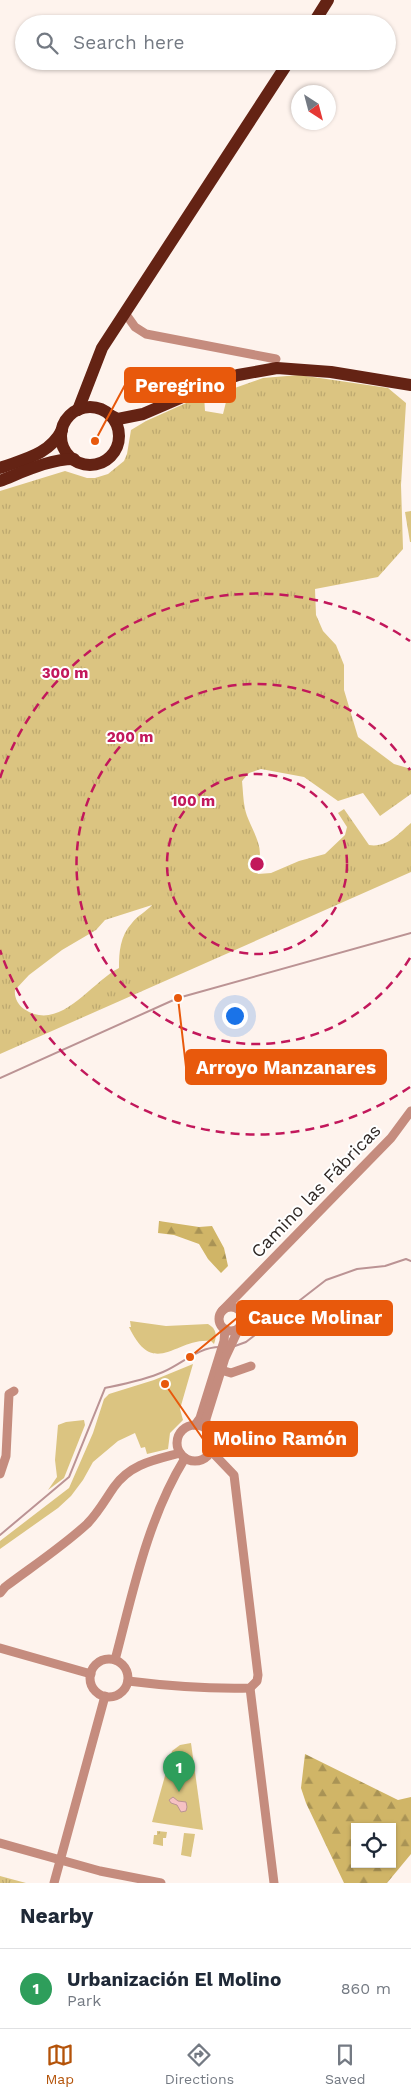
<!DOCTYPE html>
<html lang="en">
<head>
<meta charset="utf-8">
<style>
	body { margin:0; font-family:"Work Sans",sans-serif; background:#f6f6f7; color:#1f2937 }
	.controls { position:absolute; right:15px; bottom:15px; display:grid; overflow:hidden; border-radius:0px; box-shadow:0 1px 4px #0004 }
	.controls button { width:45px; height:45px; display:grid; place-items:center; padding:0; border:0; border-bottom:1px solid #e0e1e3; background:#fff; color:#1f2937; font:25px sans-serif }
	.compass { position:absolute; left:291px; top:85px; width:45px; height:45px; border-radius:50%; background:#fff; box-shadow:0 1px 4px #0004; rotate:144deg }
	.you { position:absolute; left:234px; top:1015px; width:18px; height:18px; margin:-12px; border:4px solid #fff; border-radius:50%; background:#1a73e8; box-shadow:0 0 0 8px #1a73e833 }
	.badge { display:grid; place-items:center; width:32px; height:32px; border-radius:50%; background:#b45309; color:#fff; font-size:16px; font-weight:700 }
	.pin { position:absolute; translate:-50% -41px; filter:drop-shadow(0 1px 2px #0008) }
	.pin::after { content:''; position:absolute; top:26px; width:18px; height:15px; background:inherit; clip-path:polygon(0 0,100% 0,50% 100%) }
	.list { margin:0; padding:0; list-style:none }
	h2 { display:flex; justify-content:space-between; align-items:center; height:65px; margin:0; padding:0 20px; font-size:21px }
	h2 small { font-size:16px; font-weight:400; color:#747a83 }
	.list li { display:grid; grid-template-columns:32px 1fr auto; gap:15px; align-items:center; box-sizing:border-box; height:80px; padding:0 20px; border-top:1px solid #e0e1e3 }
	.list b { display:block; font-size:19px; white-space:nowrap }
	.list p { margin:0; font-size:16px; white-space:nowrap; color:#747a83 }
	.list em { font-size:16px; font-style:normal; color:#747a83 }
	.icon { flex:none; width:28px; height:28px; fill:none; stroke:currentColor; stroke-width:2; stroke-linecap:round; stroke-linejoin:round }
	.map { position:relative; flex:none; width:411px; height:1883px; overflow:hidden }
	.search { position:absolute; background:#fff; box-shadow:0 1px 4px #0004; left:15px; right:15px; top:15px; height:55px; display:flex; align-items:center; gap:12px; box-sizing:border-box; padding:0 18px; border-radius:28px; color:#747a83; font-size:19px }
	.sheet { height:145px; background:#fff }
	nav { display:flex; justify-content:space-around; align-items:center; box-sizing:border-box; height:70px; border-top:1px solid #e0e1e3; background:#fff; font-size:14px; color:#747a83 }
	nav a { display:grid; justify-items:center; gap:2px }
	nav .on { color:#b45309 }
	.map>svg:first-child { display:block }
	.grass { fill:url(#grass-tufts); fill-rule:evenodd }
	.forest { fill:url(#forest-firs); fill-rule:evenodd }
	.cemetery { fill:url(#cemetery-stones) }
	.garden { fill:#dbc481 }
	.water { fill:#f6c1c3; stroke:#bb9394 }
	.lines { fill:none; stroke-linecap:round; stroke-linejoin:round }
	.stream { stroke:#bb9394; stroke-width:2 }
	.minor { stroke:#c58c7e; stroke-width:9 }
	.highway { stroke:#642314; stroke-width:12 }
	.ring { fill:none; stroke:#c2185b; stroke-width:2.5; stroke-dasharray:9 6 }
	.labels { text-anchor:middle; stroke-width:4; stroke-linejoin:round; paint-order:stroke }
	.street-label { font-size:18px; fill:#302926; stroke:#fff }
	.centre { fill:#c2185b; stroke:#fff; stroke-width:2.5 }
	.ring-label { font-size:15px; text-anchor:middle; font-weight:bold; fill:#c2185b; stroke:#fff; stroke-width:4; stroke-linejoin:round; paint-order:stroke }
	.leader { fill:none; stroke:#e8590c; stroke-width:2 }
	.callout-dot { fill:#e8590c; stroke:#fff; stroke-width:2 }
	.callout { fill:#e8590c; stroke:#e8590c; stroke-width:2 }
	.callout-label { font-size:19px; text-anchor:middle; font-weight:bold; fill:#fff }
</style>
</head>
<body>
<div class="map">
<svg width="411" height="1883" viewBox="0 0 411 1883">
	<defs>
		<pattern id="grass-tufts" width="24" height="20" patternUnits="userSpaceOnUse" patternTransform="scale(1.25)"><rect width="24" height="20" fill="#dbc481"/><path d="M3 7l-1-3M5 7V3M7 7l1-3M15 17l-1-3M17 17v-4M19 17l1-3" fill="none" stroke="#bca86f"/></pattern>
		<pattern id="forest-firs" width="22" height="20" patternUnits="userSpaceOnUse" patternTransform="scale(1.25)"><rect width="22" height="20" fill="#d0b567"/><path d="M5 1l3.5 6h-7zM16 11l3.5 6h-7z" fill="#a99355"/></pattern>
		<pattern id="cemetery-stones" width="16" height="16" patternUnits="userSpaceOnUse" patternTransform="scale(1.25)"><rect width="16" height="16" fill="#dbc481"/><path d="M2 7V4a2 2 0 0 1 4 0v3zM10 15v-3a2 2 0 0 1 4 0v3z" fill="#bca86f"/></pattern>
	</defs>
	<rect width="100%" height="100%" fill="#fef3ed"/>
	<!-- grass -->
	<g class="grass">
		<path d="M299,375L388,388L406,403L401,485L403,549L378,577L315,589L316,615L323,631L336,645L344,665V690L358,737L394,764L411,769V794L380,816L363,793L338,801L304,777L261,769L249,773L242,781C243,790 243,800 245,809C249,828 270,851 254,868L258,874L271,873L299,861L325,854L345,835L347,827L338,813L344,809L369,845C387,848 398,834 411,823V872L0,1054V491L65,471L87,478H95L108,474L124,461L127,454L131,430L146,421L204,395L205,411L223,414L229,390L263,378ZM152,905C147,911 137,916 132,923C120,936 119,952 119,968C90,983 60,1033 24,1009C18,1005 14,997 15,990L29,975L62,950L96,930L105,920Z"/>
		<path d="M157,1831L167,1832L166,1838H163V1846L153,1844L154,1835H157Z"/>
		<path d="M0,1876L26,1883H0Z"/>
	</g>
	<!-- forest -->
	<g class="forest">
		<path d="M159,1221L199,1227L212,1226L224,1248L228,1266L221,1273L208,1259L199,1244L174,1235L158,1233Z"/>
		<path d="M305,1754L398,1800L411,1797V1854L387,1883H344L306,1803L301,1788ZM355,1827H392V1864H355Z"/>
	</g>
	<!-- cemetery -->
	<path class="cemetery" d="M411,511V542H410L405,512Z"/>
	<!-- garden -->
	<g class="garden">
		<path d="M130,1321L166,1326L208,1324C217,1329 217,1336 214,1344L211,1341C176,1337 154,1380 129,1327H131Z"/>
		<path d="M193,1364L180,1409L183,1420L170,1433L168,1449L147,1454L145,1447L141,1448L135,1433L118,1441L93,1462L83,1480L71,1496L58,1508L0,1549V1541L69,1488L93,1433L104,1399L109,1394L154,1380Z"/>
		<path d="M84,1420L85,1425L64,1478L48,1490L57,1477L55,1460L58,1425L66,1422Z"/>
		<path d="M191,1743L203,1830L152,1822L172,1751L180,1745Z"/>
		<path d="M184,1833L195,1834L191,1857L181,1855Z"/>
	</g>
	<!-- water -->
	<path class="water" d="M173,1797L178,1801L186,1802L187,1807L186,1811L181,1812L177,1805L171,1803L169,1800Z"/>
	<g class="lines">
		<!-- stream -->
		<g class="stream">
			<path d="M0,1078L178,998L411,933"/>
			<path d="M235,1346L246,1342L326,1280L357,1269L385,1266L406,1259L411,1261"/>
			<path d="M0,1535L69,1477L105,1388C124,1384 145,1380 163,1372C182,1364 198,1347 220,1347"/>
		</g>
		<!-- minor -->
		<g class="minor">
			<path d="M125,313L135,327L146,334L276,359"/>
			<circle cx="231" cy="1319" r="12"/>
			<path d="M222,1311L391,1138L411,1111"/>
			<path d="M221,1370L231,1373L251,1366"/>
			<circle cx="195" cy="1443" r="18"/>
			<path d="M195,1425L200,1418L224,1341L225,1329"/>
			<path d="M206,1428V1419L225,1358L240,1326"/>
			<path d="M0,1474L6,1456L9,1394L14,1391"/>
			<path d="M0,1593L5,1587C33,1566 62,1547 87,1524C98,1513 105,1500 114,1487C130,1464 154,1460 180,1453"/>
			<path d="M0,1648L91,1674"/>
			<circle cx="109" cy="1678" r="19"/>
			<path d="M115,1660C133,1592 147,1520 185,1458"/>
			<path d="M128,1681C168,1686 209,1689 250,1688L257,1681L258,1675L234,1475L212,1452"/>
			<path d="M250,1688L274,1883"/>
			<path d="M0,1843L100,1871L161,1883"/>
			<path d="M54,1883L105,1696"/>
		</g>
		<!-- highway -->
		<g class="highway">
			<path d="M313,24L328,0"/>
			<circle cx="90" cy="436" r="29"/>
			<path d="M78,410L102,348L289,61"/>
			<path d="M110,415L118,419L143,414L215,383L238,375L277,368L331,372L411,385"/>
			<path d="M0,468C24,459 49,455 62,430"/>
			<path d="M0,481C23,472 49,459 74,459"/>
		</g>
	</g>
	<!-- distance rings -->
	<g class="ring">
		<circle cx="257" cy="864" r="90"/>
		<path d="M410 958A180 180 0 1 1 410 770"/>
		<path d="M410 1087A271 271 0 0 1 0 950M0 778A271 271 0 0 1 410 641"/>
	</g>
	<g class="labels">
		<!-- street labels -->
		<g class="street-label">
			<text transform="translate(316 1191) rotate(-46)" y="6">Camino las Fábricas</text>
		</g>
	</g>
	<circle cx="257" cy="864" r="8" class="centre"/>
	<g class="ring-label">
		<text x="65" y="678">300 m</text>
		<text x="130" y="742">200 m</text>
		<text x="193" y="806">100 m</text>
	</g>
	<!-- callouts -->
	<path class="leader" d="M95 441L125 385M178 998L186 1067M190 1357L237 1318M165 1384L203 1439"/>
	<g class="callout-dot">
		<circle cx="95" cy="441" r="5"/>
		<circle cx="178" cy="998" r="5"/>
		<circle cx="190" cy="1357" r="5"/>
		<circle cx="165" cy="1384" r="5"/>
	</g>
	<g class="callout">
		<rect x="125" y="368" width="110" height="34" rx="5"/>
		<rect x="186" y="1050" width="200" height="34" rx="5"/>
		<rect x="237" y="1301" width="155" height="34" rx="5"/>
		<rect x="203" y="1422" width="154" height="34" rx="5"/>
	</g>
	<g class="callout-label">
		<text x="180" y="392">Peregrino</text>
		<text x="286" y="1074">Arroyo Manzanares</text>
		<text x="315" y="1324">Cauce Molinar</text>
		<text x="280" y="1445">Molino Ramón</text>
	</g>
</svg>
<div class="controls">
<button><svg class="icon" aria-label="locate" viewBox="0 0 24 24"><circle cx="12" cy="12" r="6"/><path d="M12 2v4M12 18v4M2 12h4M18 12h4"/></svg></button>
</div>
<svg class="compass" viewBox="-18 -18 36 36"><path d="M0-13l5 13h-10z" fill="#e53935"/><path d="M0 13l5-13h-10z" fill="#747a83"/></svg>
<div class="you"></div>
<div class="pin badge" style="left:179px;top:1792px;background:#2e9e5b">1</div>
<div class="search"><svg class="icon" aria-label="search" viewBox="0 0 24 24"><circle cx="10" cy="10" r="6"/><path d="M15 15l6 6"/></svg>Search here</div>
</div>
<section class="sheet">
<h2>Nearby<small></small></h2>
<ul class="list">
<li><span class="badge" style="background:#2e9e5b">1</span><div><b>Urbanización El Molino</b><p>Park</p></div><em>860 m</em></li>
</ul>
</section>
<nav>
<a class="on"><svg class="icon" aria-label="map" viewBox="0 0 24 24"><path d="M3 6l6-2 6 2 6-2v14l-6 2-6-2-6 2zM9 4v14M15 6v14"/></svg>Map</a>
<a><svg class="icon" aria-label="directions" viewBox="0 0 24 24"><path d="M12 3l9 9-9 9-9-9zM9 14v-3h6M13 9l2 2-2 2"/></svg>Directions</a>
<a><svg class="icon" aria-label="saved" viewBox="0 0 24 24"><path d="M7 4h10v16l-5-4-5 4z"/></svg>Saved</a>
</nav>
</body>
</html>
